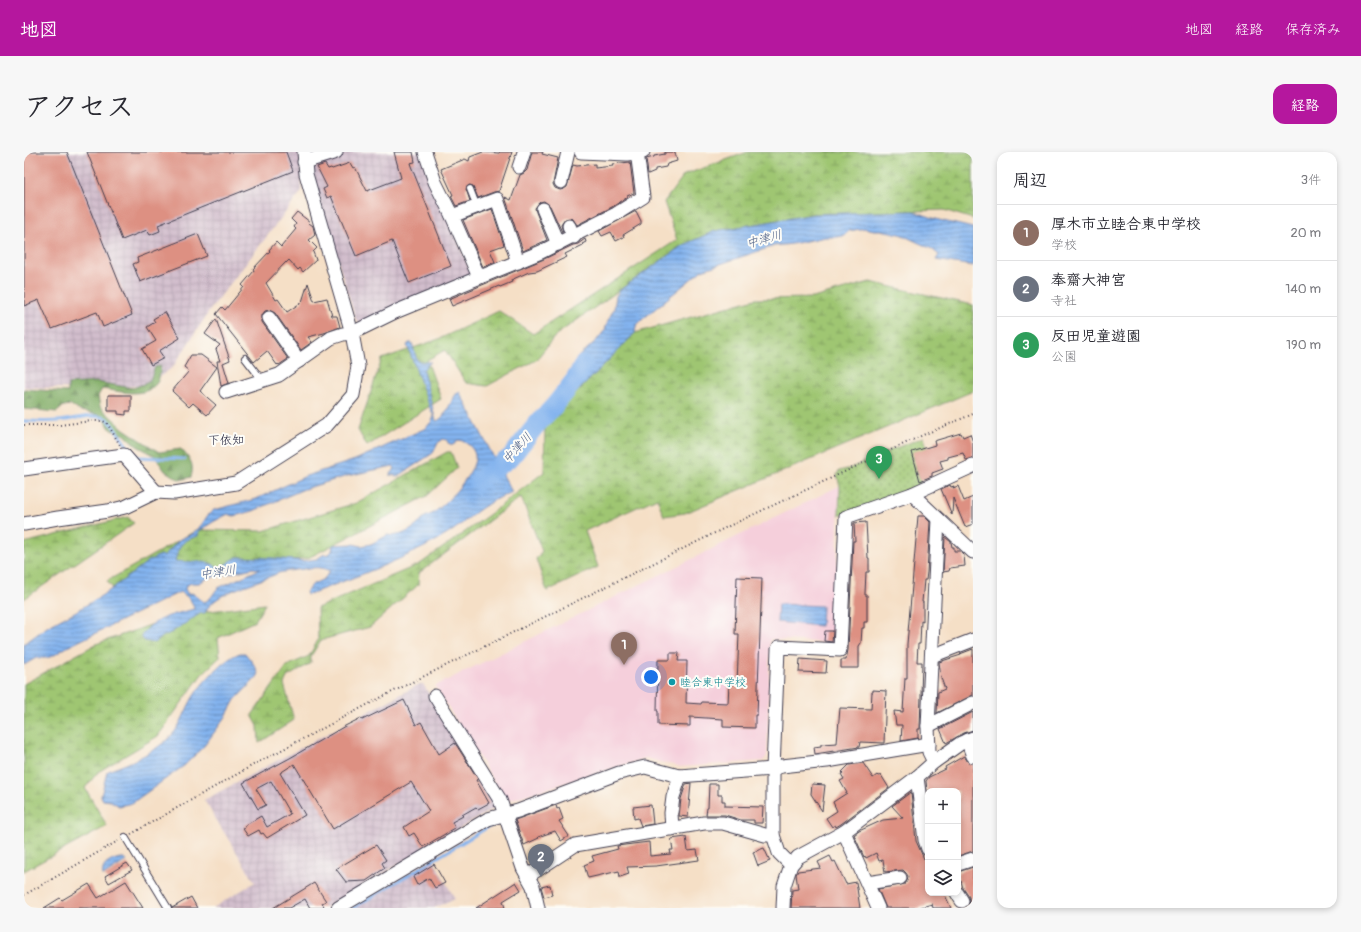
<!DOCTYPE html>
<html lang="ja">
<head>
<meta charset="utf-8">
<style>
	body { margin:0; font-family:Pangolin,"Klee One",sans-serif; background:#f7f7f7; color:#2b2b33 }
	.controls { position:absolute; right:12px; bottom:12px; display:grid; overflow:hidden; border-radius:8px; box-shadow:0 2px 6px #0003 }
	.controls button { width:36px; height:36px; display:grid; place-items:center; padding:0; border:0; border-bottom:1px solid #e1e1e2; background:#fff; color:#2b2b33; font:20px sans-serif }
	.you { position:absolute; left:627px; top:525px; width:14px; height:14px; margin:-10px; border:3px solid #fff; border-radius:50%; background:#1a73e8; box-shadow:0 0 0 6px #1a73e833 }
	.badge { display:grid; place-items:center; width:26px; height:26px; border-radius:50%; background:#b5179e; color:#fff; font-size:13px; font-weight:700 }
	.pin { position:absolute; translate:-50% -33px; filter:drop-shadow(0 1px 2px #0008) }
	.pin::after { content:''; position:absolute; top:21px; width:14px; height:12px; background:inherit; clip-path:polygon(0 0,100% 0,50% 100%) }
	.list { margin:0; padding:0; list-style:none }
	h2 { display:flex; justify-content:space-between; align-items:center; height:52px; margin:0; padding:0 16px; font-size:17px }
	h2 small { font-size:13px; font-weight:400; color:#7c7c81 }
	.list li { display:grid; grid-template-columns:26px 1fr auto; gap:12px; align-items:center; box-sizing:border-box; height:56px; padding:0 16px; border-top:1px solid #e1e1e2 }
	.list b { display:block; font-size:15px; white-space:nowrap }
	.list p { margin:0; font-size:13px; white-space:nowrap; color:#7c7c81 }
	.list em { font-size:13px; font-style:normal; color:#7c7c81 }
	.icon { flex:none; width:22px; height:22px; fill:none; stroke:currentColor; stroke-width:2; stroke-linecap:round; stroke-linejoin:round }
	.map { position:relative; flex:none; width:949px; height:756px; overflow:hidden; border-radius:12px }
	header { display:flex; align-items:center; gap:24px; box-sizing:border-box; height:56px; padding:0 20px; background:#b5179e; color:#fff }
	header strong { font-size:19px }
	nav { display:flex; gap:22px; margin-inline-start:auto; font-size:14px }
	.intro { display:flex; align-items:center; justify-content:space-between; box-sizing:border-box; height:96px; padding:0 24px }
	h1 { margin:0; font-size:28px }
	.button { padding:10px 18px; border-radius:12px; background:#b5179e; color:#fff; font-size:14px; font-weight:700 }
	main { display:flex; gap:24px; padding:0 24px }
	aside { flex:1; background:#fff; border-radius:12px; box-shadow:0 2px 6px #0003 }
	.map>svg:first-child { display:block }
	.built { fill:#f5cfdb }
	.industrial { fill:url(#industrial-grid) }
	.grass { fill:url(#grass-dots); stroke:#607456 }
	.forest { fill:url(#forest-firs); stroke:#506650 }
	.wetland { fill:url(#wetland-marsh); stroke:#607456 }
	.water { fill:url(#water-rules); stroke:#526a94; fill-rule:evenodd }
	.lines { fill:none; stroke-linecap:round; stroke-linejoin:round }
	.stream { stroke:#83b3ee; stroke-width:3 }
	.river { stroke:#83b3ee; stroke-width:19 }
	.building { fill:#dd9082 }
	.service-casing { stroke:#423e50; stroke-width:8 }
	.minor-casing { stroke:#423e50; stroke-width:15 }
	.path { stroke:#423e50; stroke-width:2; stroke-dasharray:1 3; stroke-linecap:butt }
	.service { stroke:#fff; stroke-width:6 }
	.minor { stroke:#fff; stroke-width:13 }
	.culture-dot { fill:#0f9aa8; stroke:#fdfcf7; stroke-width:1.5 }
	.labels { text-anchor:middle; stroke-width:4; stroke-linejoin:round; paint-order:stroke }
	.culture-label { font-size:11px; fill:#0d838f; stroke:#fdfcf7; text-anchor:start }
	.water-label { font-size:12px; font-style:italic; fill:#495c83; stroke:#fdfcf7 }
	.neighbourhood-label { font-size:12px; fill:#22223b; stroke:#fdfcf7 }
</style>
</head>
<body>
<header>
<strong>地図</strong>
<nav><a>地図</a><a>経路</a><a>保存済み</a></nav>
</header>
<div class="intro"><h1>アクセス</h1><a class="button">経路</a></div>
<main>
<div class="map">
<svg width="949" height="756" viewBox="0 0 949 756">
	<defs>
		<pattern id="industrial-grid" width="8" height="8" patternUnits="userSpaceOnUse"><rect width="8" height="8" fill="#d1bdcc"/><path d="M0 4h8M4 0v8" fill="none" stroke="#b3a2b0"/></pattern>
		<pattern id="grass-dots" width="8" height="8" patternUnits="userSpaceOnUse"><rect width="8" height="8" fill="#9fc672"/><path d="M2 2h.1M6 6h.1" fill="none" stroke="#81a05f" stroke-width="1.8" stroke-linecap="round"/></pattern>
		<pattern id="forest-firs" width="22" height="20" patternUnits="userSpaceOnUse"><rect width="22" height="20" fill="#7fab64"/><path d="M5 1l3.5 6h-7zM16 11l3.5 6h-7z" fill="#688b54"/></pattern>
		<pattern id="wetland-marsh" width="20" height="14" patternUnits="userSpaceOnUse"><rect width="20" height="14" fill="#9fc672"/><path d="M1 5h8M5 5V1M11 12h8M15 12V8" fill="none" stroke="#81a05f"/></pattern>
		<pattern id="water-rules" width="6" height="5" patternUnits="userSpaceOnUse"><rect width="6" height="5" fill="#83b3ee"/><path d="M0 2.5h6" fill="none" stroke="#6b91c2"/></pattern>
	</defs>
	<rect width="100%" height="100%" fill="#fdfcf7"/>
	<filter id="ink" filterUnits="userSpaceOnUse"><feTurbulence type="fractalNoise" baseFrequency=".025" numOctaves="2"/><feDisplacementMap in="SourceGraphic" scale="8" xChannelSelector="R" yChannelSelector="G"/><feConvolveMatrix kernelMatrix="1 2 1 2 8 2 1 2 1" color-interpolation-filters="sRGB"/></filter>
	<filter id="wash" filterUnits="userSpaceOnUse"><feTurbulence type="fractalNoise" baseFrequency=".012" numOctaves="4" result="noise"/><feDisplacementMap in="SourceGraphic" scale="16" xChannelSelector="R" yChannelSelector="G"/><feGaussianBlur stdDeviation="0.9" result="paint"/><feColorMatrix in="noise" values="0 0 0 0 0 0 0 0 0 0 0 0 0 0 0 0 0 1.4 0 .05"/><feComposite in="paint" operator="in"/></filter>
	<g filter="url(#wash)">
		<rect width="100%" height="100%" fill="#f5dfc6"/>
		<!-- built -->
		<path class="built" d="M815,334L811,488L808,491L746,487L743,604L739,609L656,615L622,606L482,649L411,534Z"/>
		<!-- industrial -->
		<g class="industrial">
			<path d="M0,0H276L278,39L186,158L149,215L125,233L67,237L0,235Z"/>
			<path d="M317,0H397L446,119L447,122L336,171L332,168L288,24L286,12Z"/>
			<path d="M396,532H399L472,652V655L300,756H189L231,730L180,648Z"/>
			<path d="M410,709L431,747L410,756H328Z"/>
		</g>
		<!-- grass -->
		<path class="grass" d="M900,285L904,300L888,305L897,332L831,359L815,363L816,334L813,322L815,319L827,316L854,303Z"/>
		<!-- forest -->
		<path class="forest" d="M137,214C136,219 136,228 132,232C120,247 95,239 78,237L74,244L76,255L100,277L135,300L157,297C166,307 171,312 167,325L156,328L141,319L130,303L113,294L101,283L87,278L78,264L66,261L56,259L47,253L40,254L33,260L0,257V237L44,240V232L72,230L109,236L125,230L131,215Z"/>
		<!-- wetland -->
		<g class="wetland">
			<path d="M724,0H949V67L920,58L791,62L691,79L659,93L532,183L512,208L463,234L442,231L421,198L403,208L417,247L343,294L334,278L358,207L415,187L475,159L509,182L653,88L640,50L660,23Z"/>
			<path d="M846,130L949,153V239L661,361L640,364L633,346L561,379L574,415L523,439L512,407L518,399L497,345L395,421L394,433L346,475L297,488L287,504V511L263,525L260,532L270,568L235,591L234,574L228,563L263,514L285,504L294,488L293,456L396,412L466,362L520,320L521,273L611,181L731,147L789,146Z"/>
			<path d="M423,300H427L433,316L403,344L284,406L153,421L93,441L83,429L173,378L239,379L332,351Z"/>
			<path d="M104,365L110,371L0,447V391Z"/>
			<path d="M241,452L231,469L194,486L196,505L178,522L134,584L74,620L61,636L83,674L0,719V532L72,492L155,463Z"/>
		</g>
		<!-- water -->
		<g class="water">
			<path d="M889,59L915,68L949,76V114L912,108L915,103L908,97L876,82L857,78H850L841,76L825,79L819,84L813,85H801L768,92L750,94L678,118L620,166L612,174L611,181L558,235L538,233L549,217L553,206L573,188L581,178L584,168L590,157L592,144L596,138L659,93L691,79L791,62Z"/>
			<path d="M385,191H388L393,208L397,210H407L402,214L399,218L412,269C422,267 427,246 435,239L488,340C480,344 471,347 464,352C447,362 434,377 417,386C375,410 328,426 283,443L282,440L289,432L300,427L306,419C300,416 294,415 288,416C278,417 263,419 254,421C250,423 246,425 242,426C225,433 188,442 181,461H177L148,480L138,485L131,491L120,489L117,484C130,465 149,463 170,457C169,449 163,444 156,440L43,495L29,504L22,506H12L0,513V492L23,475L56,457L85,439L123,410L136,403L140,404L156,387L168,382L176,375L184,363L190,358L232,347L282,324L331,308L402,276L408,269L410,264L406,256L383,193ZM418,287L423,288L424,291L429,293L435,288C444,290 453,299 451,308C448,323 424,350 412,359C409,362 405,363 401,365C397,367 396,371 392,374C386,379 372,386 364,383L347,392L337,394L329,392L309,393L308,399L305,402L299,403L293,407L279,409L249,406L213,405L197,415H192C187,407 161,411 151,409C155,392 158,389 174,384L175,379L189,370L204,362L210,364L229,359L280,337L323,324L369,314L371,316L369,320L365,323H369L373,325L409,301L414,291ZM229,416L236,417L194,436C189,441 188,447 180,450L168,441L164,442L162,439L161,436L163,433L167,431H175L184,426Z"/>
			<path d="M754,452L798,454L797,474L753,470Z"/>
			<path d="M216,501H221C226,508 234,515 234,524L211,548L201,566L180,594L161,613L108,651L95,654L87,649L79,648L77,644L83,620C87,617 92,616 97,614C112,608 130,599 143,588C156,577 160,561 168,547C176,532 201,506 216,501Z"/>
			<path d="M96,706H100L102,709L79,724C76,713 87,708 96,706Z"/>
		</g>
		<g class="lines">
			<!-- stream -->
			<g class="stream">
				<path d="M0,269C11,269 23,270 34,269C50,268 68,260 84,267L104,295L114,305L161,307"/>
				<path d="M329,756L471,671"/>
			</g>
			<!-- river -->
			<path class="river" d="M454,329L487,305L513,272L531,253L550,229L560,212"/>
		</g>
		<g id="blocks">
			<!-- building -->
			<g class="building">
				<path d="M0,0H43L108,163L79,175L73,160L28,177L15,148L0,154Z"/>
				<path d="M63,0H262L269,19L134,73L136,79L126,83L123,78L98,88Z"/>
				<path d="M370,0H389L391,10L386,11L387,14L427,114L385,131L368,89L332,104L307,44L303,46L299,37L303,35L293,15L301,12L304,17L307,16L308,17L326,11L329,16L331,15L343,39L377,26Z"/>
				<path d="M459,0L475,1L476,0H488L475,39L470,40L454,46L449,34L445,33L442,37L446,49L432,54L427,44L429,43L417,17L441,7L445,9L446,5Z"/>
				<path d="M508,0H519L518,2L534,6L529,32L531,36L536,38L540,37L543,35L549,13L553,14L571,12V16L589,14L588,12L606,10L610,41L603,44L604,45L588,55L553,73L549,67L545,66L541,67L537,73L539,80H538L526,54L520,49L516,50L511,56L512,60L523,88L499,99L481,45L487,48L496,23L500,21L503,18Z"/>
				<path d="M641,0H651L653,9L643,12L642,15L631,17V19L624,22L622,7L630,5V4L641,2Z"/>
				<path d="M468,57L480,93L466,98L471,110L459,115L439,68Z"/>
				<path d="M612,59L617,69V72L599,83L600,85L592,89L587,80L578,84L575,79Z"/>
				<path d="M273,60L286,70L285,71L289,74L291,83L285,88L293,96L289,100L292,108L279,120L276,116L274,118L265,108L262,111V110L242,131L252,148L254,147L263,160L278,150L284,131L290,149L303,146L308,164H313L316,175L300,181L284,185L288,190L277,198L251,161L245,158L241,159L238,163V170L264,207L255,213L254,212L253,213L243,199L230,210L192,162L198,155L201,158L220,135L218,133L230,119L229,117L246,99L245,98L252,90L257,95L272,77L270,75L272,72L267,67Z"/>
				<path d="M174,82L183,104L116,130L109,112L114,110L113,106Z"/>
				<path d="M561,87L562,90L558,92L559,93L541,102L543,105L513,119L505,120L487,128L488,130L476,135L475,134L428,154L425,147L520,107L549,93L554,92Z"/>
				<path d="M141,160L156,186L135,199L140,206L127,213L118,197L132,189L123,175L131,170L129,167Z"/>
				<path d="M192,167L206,208L199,211L205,231L197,234L193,209H196L192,197L196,193L181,182Z"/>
				<path d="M167,203H177L193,215L176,239L192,253L183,263L169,251L165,255L148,239L165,219L160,215Z"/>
				<path d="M84,243H107V259H102V263L94,262V259H84Z"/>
				<path d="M937,281L939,285L946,282L949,290V306L942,308L939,301L924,305V307L916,309L919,317L908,321V324L896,329L888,300L911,293L910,289Z"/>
				<path d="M926,333L927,335L930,334L929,336L934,334L940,349L949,345V372L941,375L929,346L928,363L917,337Z"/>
				<path d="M894,364H900L906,370L903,420L902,428H900L898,450H899V470L897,469L896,492H894L893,510H898L896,577H894V586L877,589L878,573H872L870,559L879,560L881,526H883V492Z"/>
				<path d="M842,370L844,406H845V420H842L841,441V443H843V470H840V476H838L837,491L835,494V516H817V508H822L824,498L829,389H831L830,371Z"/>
				<path d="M921,385L927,390L928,395H930V399H936L940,403L941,414L926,416L925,419L919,420V421Z"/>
				<path d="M713,425L738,426L733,563H731V576L699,575V567L666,565V574L634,573V559H633L634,508H646V501H655L654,509H663L662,551L677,552L678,550L704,551L705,532H713L715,482H711Z"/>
				<path d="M801,479H809L808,490L800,489Z"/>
				<path d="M949,497V543L913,561L914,540L921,537L917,526L915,510L937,503L936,502Z"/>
				<path d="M776,507L803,509L802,521L775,520Z"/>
				<path d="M849,538L862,539L860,591L836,590L835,595L791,602L790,595L797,594V592L813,591L816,556L847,557L848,540H849Z"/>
				<path d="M380,548L392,573L397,570L415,602L431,591L454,627L452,628L465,651L454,657L452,655L438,663L439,664L428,670L431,676L399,695L390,681L385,684L380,675L405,659L387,630L309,677L270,612L256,621L281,663L243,686L239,681L237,682L235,678L224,684L219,677L221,676L220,674L237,664L243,675L266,662L247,629L232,637L242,653L234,657L219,631L266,606L321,574L337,566L338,568Z"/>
				<path d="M949,560V578L940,581L922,591L916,577Z"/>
				<path d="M940,604L944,610L949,612V699L934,704V639H903L902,629L905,625L922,617L921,615Z"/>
				<path d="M839,611L849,626L853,623L854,624L857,623L865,636L817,672L812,675L811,673L808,675L802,666L813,659L809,650L823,641L816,629L820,627L817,622L819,621L818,620L825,613Z"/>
				<path d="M667,631L664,665L655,664L657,647L662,632Z"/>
				<path d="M685,632H694V643H698V649H701V654L739,655L738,671H730V668H717L701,663H682L683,656H684Z"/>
				<path d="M788,632L801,633L798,659L787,642Z"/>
				<path d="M887,640L892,689L900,707L902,706L904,722V741H920L927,756H909L908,752L894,756H862L854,737L881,732L883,729L884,724L882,721L879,718L861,720L859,708L855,709L852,701L842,706L841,704L840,705L830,683L835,679L859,668L879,666L868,654Z"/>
				<path d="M532,653L533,657L535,656L539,667L535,669L545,684L537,689L531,679L514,685L515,686L500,693L491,668Z"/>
				<path d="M627,653L629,672L617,674L614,666L610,667L609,655Z"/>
				<path d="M662,685L664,699L673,698L675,708L632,714L603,715L605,722L596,725L595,719L564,726L560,713L570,709L568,704L594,697L593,694L625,690L626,704L647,702L646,698H649L647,687Z"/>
				<path d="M352,693L362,708L358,711L361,716L342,729L322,730L312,717Z"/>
				<path d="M740,696L746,709L734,714L729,700Z"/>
				<path d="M806,704L809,710L811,709L822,732L832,730L836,756H767L768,738L774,737L772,722L774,719L797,716L794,710Z"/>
				<path d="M103,711L108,718L85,731L81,724Z"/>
				<path d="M410,712L421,731L411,736L405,726L393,733L389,725Z"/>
				<path d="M949,715V756H946L945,745L939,736L937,729L934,730V720Z"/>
				<path d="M102,729L119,756H20L36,746L38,748L65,732L74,746Z"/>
				<path d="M492,730L497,738L479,749L481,756H452Z"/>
				<path d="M290,731L302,749L298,751L301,756H286L281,747L265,756H249Z"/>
				<path d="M526,733L528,743L520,745L517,735Z"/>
				<path d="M167,745L173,756H148Z"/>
			</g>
		</g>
	</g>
	<g filter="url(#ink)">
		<use href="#blocks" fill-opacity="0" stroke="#423e50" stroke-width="1"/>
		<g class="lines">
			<defs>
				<g id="service">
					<path d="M446,37L453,55"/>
					<path d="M221,206L238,228"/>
					<path d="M101,685L144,756"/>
				</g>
				<g id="minor">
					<path d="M401,0L411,30L428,64L455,125"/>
					<path d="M557,0L603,2L619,0"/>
					<path d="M280,10L312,0"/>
					<path d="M495,15L500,0"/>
					<path d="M537,30L544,0"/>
					<path d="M519,57L534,92"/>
					<path d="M428,64L473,47L494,110"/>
					<path d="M545,74L550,85"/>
					<path d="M245,166L275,209"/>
					<path d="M202,240L255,223L307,186L319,182L328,181L371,160L517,100L592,62L619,45L613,0"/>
					<path d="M0,317L55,309L100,303L132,340"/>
					<path d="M888,342L949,400"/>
					<path d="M0,372L34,366L84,359L101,355L132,340L150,341L212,331L303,273L329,243L334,214L328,181L282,22L280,0"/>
					<path d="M908,504L949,488"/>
					<path d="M411,544L476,648L499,716L509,734L514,756"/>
					<path d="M904,574L949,551"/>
					<path d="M943,588L949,604"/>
					<path d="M910,610L905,600L904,574L914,367"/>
					<path d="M893,625L901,688L904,697"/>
					<path d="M648,677L647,661L649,645L656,624"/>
					<path d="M820,680L854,756"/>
					<path d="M934,712L949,707"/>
					<path d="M767,713L755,701L749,683V617L754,497L755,495L816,498L822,365L888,342L949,314"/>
					<path d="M504,724L551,693L680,671H699L741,683H749"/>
					<path d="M843,731L876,726"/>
					<path d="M933,741L938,749"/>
					<path d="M314,756L464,667L494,659L595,621L621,615L655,624L749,617L758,614L803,609L905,592"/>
					<path d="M759,756L760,734L767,713L774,705L820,680L893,625L910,610L937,591L949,586"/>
				</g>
			</defs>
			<!-- service casing -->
			<use href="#service" class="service-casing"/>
			<!-- minor casing -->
			<use href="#minor" class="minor-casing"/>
			<!-- path -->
			<g class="path">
				<path d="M0,273H36L67,269H79L83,271L96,293"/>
				<path d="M107,682L231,612L358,545L705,374L899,283L949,262"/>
				<path d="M0,743L94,689"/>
			</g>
			<!-- service -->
			<use href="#service" class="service"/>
			<!-- minor -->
			<use href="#minor" class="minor"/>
		</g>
	</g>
	<!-- markers -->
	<circle class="culture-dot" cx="648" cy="530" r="4"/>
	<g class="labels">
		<!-- culture labels -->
		<g class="culture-label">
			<text x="656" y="534">睦合東中学校</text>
		</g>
		<!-- water labels -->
		<g class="water-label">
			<text transform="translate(740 87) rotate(-16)" y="4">中津川</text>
			<text transform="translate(493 296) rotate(-47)" y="4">中津川</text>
			<text transform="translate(194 420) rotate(-9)" y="4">中津川</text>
		</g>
		<!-- neighbourhood labels -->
		<g class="neighbourhood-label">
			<text x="202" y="292">下依知</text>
		</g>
	</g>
</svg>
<div class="controls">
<button>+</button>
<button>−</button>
<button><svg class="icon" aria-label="layers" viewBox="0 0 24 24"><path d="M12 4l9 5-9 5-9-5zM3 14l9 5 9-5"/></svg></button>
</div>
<div class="you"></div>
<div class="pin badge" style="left:600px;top:513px;background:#8d6e63">1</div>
<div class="pin badge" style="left:517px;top:725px;background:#6b7280">2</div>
<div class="pin badge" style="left:855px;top:327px;background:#2e9e5b">3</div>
</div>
<aside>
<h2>周辺<small>3件</small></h2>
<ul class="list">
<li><span class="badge" style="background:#8d6e63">1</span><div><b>厚木市立睦合東中学校</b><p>学校</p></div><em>20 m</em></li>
<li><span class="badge" style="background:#6b7280">2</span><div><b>奉齋大神宮</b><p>寺社</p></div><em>140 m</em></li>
<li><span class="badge" style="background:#2e9e5b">3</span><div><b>反田児童遊園</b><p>公園</p></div><em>190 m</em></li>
</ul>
</aside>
</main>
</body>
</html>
